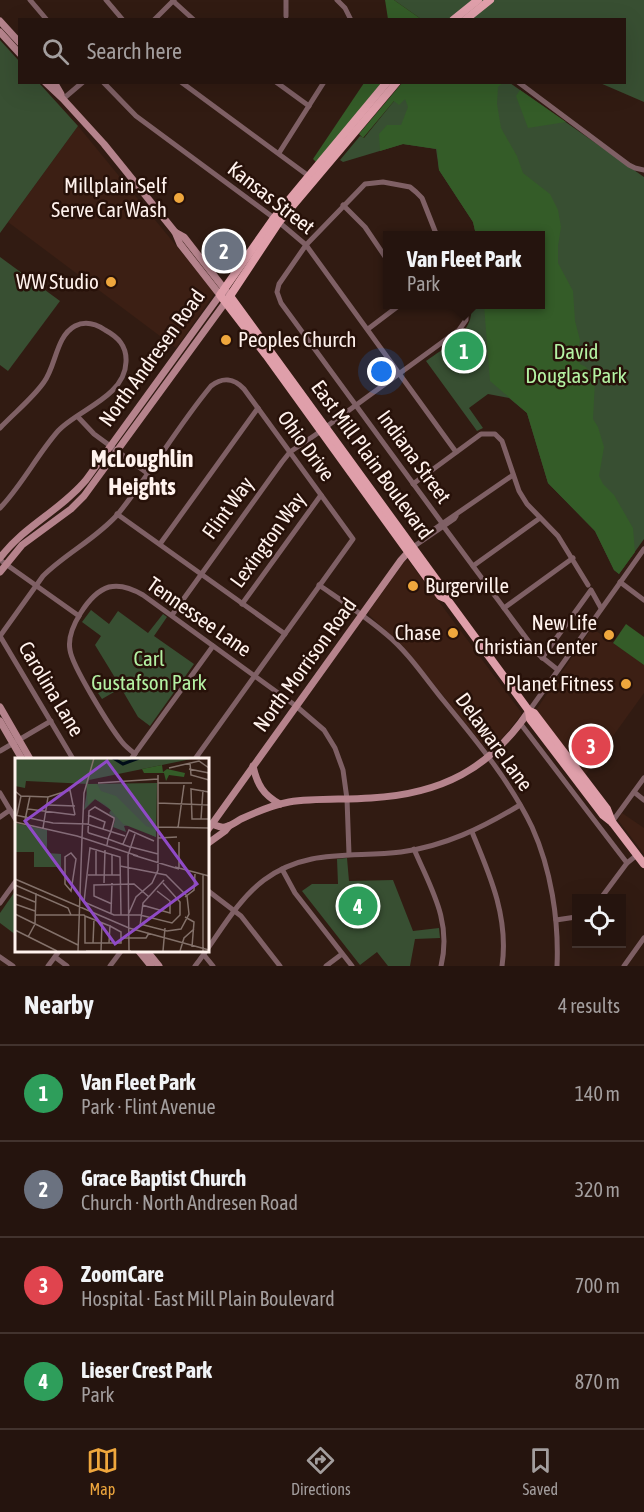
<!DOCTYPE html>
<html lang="en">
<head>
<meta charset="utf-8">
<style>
	body { margin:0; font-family:"Asap Condensed",sans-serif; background:#31211c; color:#f1f3f6 }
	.controls { position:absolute; right:18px; bottom:18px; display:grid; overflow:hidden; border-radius:0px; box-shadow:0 6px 24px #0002 }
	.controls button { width:54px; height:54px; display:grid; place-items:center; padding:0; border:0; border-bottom:2px solid #42332e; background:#25140e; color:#f1f3f6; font:30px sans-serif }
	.you { position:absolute; left:382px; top:372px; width:21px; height:21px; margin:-15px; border:4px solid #fff; border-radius:50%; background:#1a73e8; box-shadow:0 0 0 9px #1a73e833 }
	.badge { display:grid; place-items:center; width:39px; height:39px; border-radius:50%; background:#efa73d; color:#fff; font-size:20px; font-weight:700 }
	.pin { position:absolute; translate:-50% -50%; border:3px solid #fff; box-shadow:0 2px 6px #0006 }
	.popup { position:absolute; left:383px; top:231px; width:162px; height:78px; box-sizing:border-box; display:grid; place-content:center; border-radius:0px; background:#25140e; filter:drop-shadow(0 2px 4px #0005); font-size:20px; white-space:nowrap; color:#a39e9e }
	.popup b { font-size:22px; color:#f1f3f6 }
	.popup::after { content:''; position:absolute; left:50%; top:100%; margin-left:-12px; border:12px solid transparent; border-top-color:#25140e }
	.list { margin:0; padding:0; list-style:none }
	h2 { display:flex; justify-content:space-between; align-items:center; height:78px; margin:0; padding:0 24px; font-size:26px }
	h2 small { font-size:20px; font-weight:400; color:#a39e9e }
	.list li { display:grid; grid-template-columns:39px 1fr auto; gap:18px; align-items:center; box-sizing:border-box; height:96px; padding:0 24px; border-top:2px solid #42332e }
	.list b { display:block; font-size:22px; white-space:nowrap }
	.list p { margin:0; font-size:20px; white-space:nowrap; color:#a39e9e }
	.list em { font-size:20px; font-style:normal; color:#a39e9e }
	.icon { flex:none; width:33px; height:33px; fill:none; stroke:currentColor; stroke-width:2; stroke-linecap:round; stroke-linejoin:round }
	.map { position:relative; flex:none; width:644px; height:966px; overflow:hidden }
	.search { position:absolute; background:#25140e; box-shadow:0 6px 24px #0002; left:18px; right:18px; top:18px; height:66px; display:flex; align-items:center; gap:15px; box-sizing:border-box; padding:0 21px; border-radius:0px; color:#a39e9e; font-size:22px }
	.sheet { height:462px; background:#25140e }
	nav { display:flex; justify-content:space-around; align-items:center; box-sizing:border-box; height:84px; border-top:2px solid #42332e; background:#25140e; font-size:16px; color:#a39e9e }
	nav a { display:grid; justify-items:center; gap:3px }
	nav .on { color:#efa73d }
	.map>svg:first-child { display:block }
	.built { fill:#3c1f14 }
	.green { fill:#384f32 }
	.forest { fill:#345c28 }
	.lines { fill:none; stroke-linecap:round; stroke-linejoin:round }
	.street { stroke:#7f6065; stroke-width:5 }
	.secondary { stroke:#b5838c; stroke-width:7 }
	.primary { stroke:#df9faa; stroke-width:8 }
	.poi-dot { fill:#efa73d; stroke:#271109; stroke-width:2 }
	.labels { text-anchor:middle; stroke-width:5; stroke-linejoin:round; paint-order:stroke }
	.poi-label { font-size:21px; fill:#fff2ed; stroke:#271109; text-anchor:end }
	.street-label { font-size:21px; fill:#fff2ed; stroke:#271109 }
	.park-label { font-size:21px; fill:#b4f2a3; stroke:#271109 }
	.quarter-label { font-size:24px; font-weight:bold; fill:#fff2ed; stroke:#271109 }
	.inset-river { fill:none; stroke:#000d18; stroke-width:3 }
	.inset-road { fill:none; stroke:#83716a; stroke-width:1.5 }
	.view { fill:#8f4ac6; fill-opacity:0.15; stroke:#8f4ac6; stroke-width:3 }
	.inset-edge { fill:none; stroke:#fff2ed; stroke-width:3 }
</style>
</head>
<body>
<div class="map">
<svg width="644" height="966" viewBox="0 0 644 966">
	<rect width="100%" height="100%" fill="#311b12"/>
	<!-- built -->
	<g class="built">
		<path d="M78,126L215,293L176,348L8,222Z"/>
		<path d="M408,560L521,712V715L506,734L489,751L487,750L403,646L369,615V611L405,561Z"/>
		<path d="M592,628L644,665V693L585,775L536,710Z"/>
		<path d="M622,813L644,828V854L618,820Z"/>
	</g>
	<!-- green -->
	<g class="green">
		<path d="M394,0H644V102L600,83L624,82V20L421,19Z"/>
		<path d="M0,40L19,61L20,82L39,83L78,126L0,233Z"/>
		<path d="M419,83H510L644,177V539L619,574L614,570L595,531L548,483L527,413L509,398L488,394L469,408L483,428L477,431L426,361C446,346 475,333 471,305L540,304V236L476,235L473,222L439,170L436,149L403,144L343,162L340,160L360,136L364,138L394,101Z"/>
		<path d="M0,257L60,301L8,371L0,365Z"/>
		<path d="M91,610L109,624L118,611L148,633L163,614L167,617L154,636L194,664L150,726L138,717L121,688L102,699L98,693L117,681L95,645L101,636L82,622Z"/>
		<path d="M347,858L349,881L393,880L413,931L439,928L440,938L415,939L410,966H388L377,952L360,965L302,891L312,884H338L337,859Z"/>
		<path d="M16,890V935L0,923V913Z"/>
	</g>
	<!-- forest -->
	<g class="forest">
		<path d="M385,0H394L421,19H388Z"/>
		<path d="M364,83H386L316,162L313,159Z"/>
		<path d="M402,83H503L498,87L497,104L501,128L517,156L523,173L550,194L558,210L561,227L558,246V263L573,291L575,321L580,340L578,354L580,364L586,367L595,381L593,419L598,427L604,447L599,476L603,484L614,495L633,528L635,552L619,574L614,570L595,531L548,483L527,413L490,381L484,305L540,304V236L476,235L473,222L439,170L437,149L403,144L380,151L379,134L387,125H401L408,107L405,99L399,105L394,101L363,138L359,134Z"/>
		<path d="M520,90L566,122L528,128L516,96Z"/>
		<path d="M626,624L644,637V665L613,643Z"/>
	</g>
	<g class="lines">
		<!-- street -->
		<g class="street">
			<path d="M30,0L47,20"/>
			<path d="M106,0L123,20"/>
			<path d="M337,0L345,8L351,20"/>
			<path d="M173,1L194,20"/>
			<path d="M286,16V0"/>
			<path d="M154,20L174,0"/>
			<path d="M103,82L136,116L274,218L306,245L456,452"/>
			<path d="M181,82L310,177"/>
			<path d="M276,82L309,106"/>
			<path d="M518,82L629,165L635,168L644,170"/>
			<path d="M63,99L83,82"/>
			<path d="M279,153L324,82"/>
			<path d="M343,205L365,227L388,261"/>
			<path d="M437,236L422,198L416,192L410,187L383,182L365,184L306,245L279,284L277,292L281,303L442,523"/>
			<path d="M368,329L401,304"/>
			<path d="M78,417L94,434L147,473"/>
			<path d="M326,427L459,330L466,320V304"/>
			<path d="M0,428C14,413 33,398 44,382C56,366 56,336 75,326C85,321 96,324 105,330C118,337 127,346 126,362C125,397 77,410 58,431C37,455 22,485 0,508"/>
			<path d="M413,484L481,434H495L502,441L519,491L527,504L558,536L588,585"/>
			<path d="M117,514L285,634"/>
			<path d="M444,527L538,654L558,670"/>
			<path d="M432,533L433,530L513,475"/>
			<path d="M160,544L258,408"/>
			<path d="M413,547L454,519L456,516"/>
			<path d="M0,560L79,616"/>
			<path d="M473,566L540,518"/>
			<path d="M620,582L644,600"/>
			<path d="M319,585C342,601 365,616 386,634C408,652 425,678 443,700C475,739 510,781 532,827C551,869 559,920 557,966"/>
			<path d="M242,604L321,495"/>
			<path d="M504,608L573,558"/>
			<path d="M172,615L282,462L290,452L321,431"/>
			<path d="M542,658L591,590L601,608"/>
			<path d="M529,711L644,549"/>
			<path d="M520,723L627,863"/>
			<path d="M0,751L51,721"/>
			<path d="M135,754C130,750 125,746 122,742C110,727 72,666 70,650C66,630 89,593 109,587C121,584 133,589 143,595L296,706L324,730L335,748L343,770L347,799L349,854"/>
			<path d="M73,759L0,636L43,576C66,553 96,539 118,514C151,473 177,427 211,386C222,377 234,378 244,389L353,539L195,759"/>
			<path d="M131,759L213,646"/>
			<path d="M634,792L644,800"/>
			<path d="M0,793L16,820"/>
			<path d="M0,817L10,810"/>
			<path d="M612,822L644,778"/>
			<path d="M472,832C490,875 509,918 502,966"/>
			<path d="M414,849C431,889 452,921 441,966"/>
			<path d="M282,869L295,893L352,966"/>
			<path d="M207,890L241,916L280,966"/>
			<path d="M601,898L627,863L637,855"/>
			<path d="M0,903L16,881"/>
			<path d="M556,920L576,917"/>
			<path d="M204,955L213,966"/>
			<path d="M0,957L13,966"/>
			<path d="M55,957L67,966"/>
			<path d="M48,966L60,950"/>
			<path d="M110,966L122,950"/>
			<path d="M195,966C217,938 235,902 264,880C307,848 352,858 401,852C445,846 482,828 520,805"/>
			<path d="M326,966L342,954"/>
			<path d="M624,966L644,938"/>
		</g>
		<!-- secondary -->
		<g class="secondary">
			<path d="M0,21L20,43"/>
			<path d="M0,32L20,54"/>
			<path d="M54,82L61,94"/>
			<path d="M0,558C25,525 60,511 86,480L220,295L180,244L175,232L104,144L63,99L45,82"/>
			<path d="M0,572L22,545L71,509L84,496L230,296L184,237L175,232"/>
			<path d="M0,707L30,759"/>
			<path d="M0,721L22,759"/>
			<path d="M253,766C257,784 263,795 280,804"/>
			<path d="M212,824C217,826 220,828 225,827C231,826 236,822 241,819C256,812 273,805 289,802C316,798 344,800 371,798C441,794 490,769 529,711"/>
			<path d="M207,831L401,560L411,549"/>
			<path d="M207,844L225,831L229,826"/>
			<path d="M138,950L151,966"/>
			<path d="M146,950L159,966"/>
		</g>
		<!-- primary -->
		<g class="primary">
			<path d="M453,20L478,0"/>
			<path d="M465,20L490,0"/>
			<path d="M387,82L274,218L220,295L266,355L440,596L447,599"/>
			<path d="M397,82L279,222L230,296L446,593L447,599L529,711L534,713L607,809L612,822"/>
			<path d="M529,711L530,719L603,815L612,822L644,864"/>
		</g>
	</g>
	<!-- markers -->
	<g class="poi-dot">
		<circle cx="179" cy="198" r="6"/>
		<circle cx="111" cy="282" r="6"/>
		<circle cx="226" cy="340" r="6"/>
		<circle cx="413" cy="586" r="6"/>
		<circle cx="453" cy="633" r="6"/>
		<circle cx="609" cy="635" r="6"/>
		<circle cx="626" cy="684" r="6"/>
	</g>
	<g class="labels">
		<!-- poi labels -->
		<g class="poi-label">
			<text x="167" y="193">Millplain Self<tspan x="167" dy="24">Serve Car Wash</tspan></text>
			<text x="99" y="289">WW Studio</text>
			<text x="238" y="347" text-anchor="start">Peoples Church</text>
			<text x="425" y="593" text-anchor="start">Burgerville</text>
			<text x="597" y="630">New Life<tspan x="597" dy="24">Christian Center</tspan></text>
			<text x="441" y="640">Chase</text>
			<text x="614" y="691">Planet Fitness</text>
		</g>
		<!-- street labels -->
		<g class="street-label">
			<text transform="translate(271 198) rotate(38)" y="7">Kansas Street</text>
			<text transform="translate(152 358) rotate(-54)" y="7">North Andresen Road</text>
			<text transform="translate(306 446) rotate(54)" y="7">Ohio Drive</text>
			<text transform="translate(414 457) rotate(54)" y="7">Indiana Street</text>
			<text transform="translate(372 460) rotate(54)" y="7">East Mill Plain Boulevard</text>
			<text transform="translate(228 508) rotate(-54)" y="7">Flint Way</text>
			<text transform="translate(268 540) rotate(-54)" y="7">Lexington Way</text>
			<text transform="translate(199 617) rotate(35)" y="7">Tennessee Lane</text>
			<text transform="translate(305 665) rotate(-54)" y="7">North Morrison Road</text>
			<text transform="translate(51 689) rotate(59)" y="7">Carolina Lane</text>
			<text transform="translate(494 742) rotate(54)" y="7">Delaware Lane</text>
		</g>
		<!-- park labels -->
		<g class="park-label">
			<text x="576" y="359">David<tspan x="576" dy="24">Douglas Park</tspan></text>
			<text x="149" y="666">Carl<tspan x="149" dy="24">Gustafson Park</tspan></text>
		</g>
		<!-- quarter labels -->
		<g class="quarter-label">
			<text x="142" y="467">McLoughlin<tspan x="142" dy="28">Heights</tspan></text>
		</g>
	</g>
	<!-- overview -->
	<g transform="translate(15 758)">
		<rect width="194" height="194" fill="#311b12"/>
		<path d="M0,0H181L74,22L73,26L142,25L141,79L116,67L109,68L111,74L98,69L100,62L94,55L96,52L80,41L69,52L73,26L11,23L10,30L0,28ZM0,65L32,72V95L46,96V109H19V94H0Z" fill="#384f32"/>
		<path d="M147,7L148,14L152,11L170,15L169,19L154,17L151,23L149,15H129L127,11ZM71,26H82L86,33L101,38L131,68L140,71L141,79L108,66L91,47L80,41L73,47Z" fill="#345c28"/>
		<path class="inset-river" d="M98,0L108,6L124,0"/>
		<path class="inset-road" d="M175,5L176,17L194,22M154,10L184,3L194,10M174,11L194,15M83,25L143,21M143,25H177M0,33L6,38L33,39L55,32L60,57M194,34L176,31L177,61H194M143,45L194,47M33,47L60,48M13,51L60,57M0,57L38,65L72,66L110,78M2,57L6,38M73,57L90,64L88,71M186,61L188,32M10,62L15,38M0,64L62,78L123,98M143,69L194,70M28,70L33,39M163,70L169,27M67,80L69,35L79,0M143,80L162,79M164,84V111M108,86L114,72L139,83M92,87L93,81L96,73L99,62V60L80,49L74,53L73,74L74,75L93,81L115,89M116,89L143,96M81,91V117M56,95L61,101L56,133L50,126V99ZM97,96V117M118,97L164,111M105,108L151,117L172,138L174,156L166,171L152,173L125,166M160,109L194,118M73,117H105M0,121L114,170L194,192M89,125L90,92M0,127L53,150L56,157M0,136L20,144M170,139L179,132L180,116M0,146L20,153M97,146L79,138V127L119,126L134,139M127,147L155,155V143L142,133M96,155L97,125M114,155L121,139L137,125L143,112V17M0,156L63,187M20,157H69L70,158L95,168L106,174V185H70V158M106,157L105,99L75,90L69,144L99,157H125L157,165L165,157V144L148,125M170,159L179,164L177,189M125,168L128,145L149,122M0,172L42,193M13,179L20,166L21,135M106,180H131L134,175M78,185L79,161M94,185L95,167M63,193L67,80M71,193H116M86,193L87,165M114,193L113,97L120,76M148,193L150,170M165,193L169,180L179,171M188,193V117"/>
		<path class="view" d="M92,3L182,126L100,186L10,63Z"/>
		<rect width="194" height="194" class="inset-edge"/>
	</g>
</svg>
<div class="controls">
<button><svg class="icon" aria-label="locate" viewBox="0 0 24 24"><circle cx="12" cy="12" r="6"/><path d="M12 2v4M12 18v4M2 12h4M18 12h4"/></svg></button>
</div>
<div class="you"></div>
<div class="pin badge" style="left:464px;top:351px;background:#2e9e5b">1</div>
<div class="popup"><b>Van Fleet Park</b>Park</div>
<div class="pin badge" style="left:224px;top:251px;background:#6b7280">2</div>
<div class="pin badge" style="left:591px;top:746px;background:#e0444e">3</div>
<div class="pin badge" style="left:358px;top:906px;background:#2e9e5b">4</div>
<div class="search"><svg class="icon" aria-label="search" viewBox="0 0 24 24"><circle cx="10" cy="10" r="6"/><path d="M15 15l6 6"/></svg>Search here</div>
</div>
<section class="sheet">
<h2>Nearby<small>4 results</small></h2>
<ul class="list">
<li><span class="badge" style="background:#2e9e5b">1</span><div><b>Van Fleet Park</b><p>Park · Flint Avenue</p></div><em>140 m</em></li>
<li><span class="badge" style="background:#6b7280">2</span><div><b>Grace Baptist Church</b><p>Church · North Andresen Road</p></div><em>320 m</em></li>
<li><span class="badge" style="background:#e0444e">3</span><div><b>ZoomCare</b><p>Hospital · East Mill Plain Boulevard</p></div><em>700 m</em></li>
<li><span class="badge" style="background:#2e9e5b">4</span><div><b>Lieser Crest Park</b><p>Park</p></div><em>870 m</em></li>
</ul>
</section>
<nav>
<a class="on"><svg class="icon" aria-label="map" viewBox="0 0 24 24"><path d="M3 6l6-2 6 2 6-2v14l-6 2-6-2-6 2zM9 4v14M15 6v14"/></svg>Map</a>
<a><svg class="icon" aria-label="directions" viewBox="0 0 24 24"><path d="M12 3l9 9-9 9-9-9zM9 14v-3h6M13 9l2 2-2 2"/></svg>Directions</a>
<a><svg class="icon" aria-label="saved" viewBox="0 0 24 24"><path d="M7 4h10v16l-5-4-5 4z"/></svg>Saved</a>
</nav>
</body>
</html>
